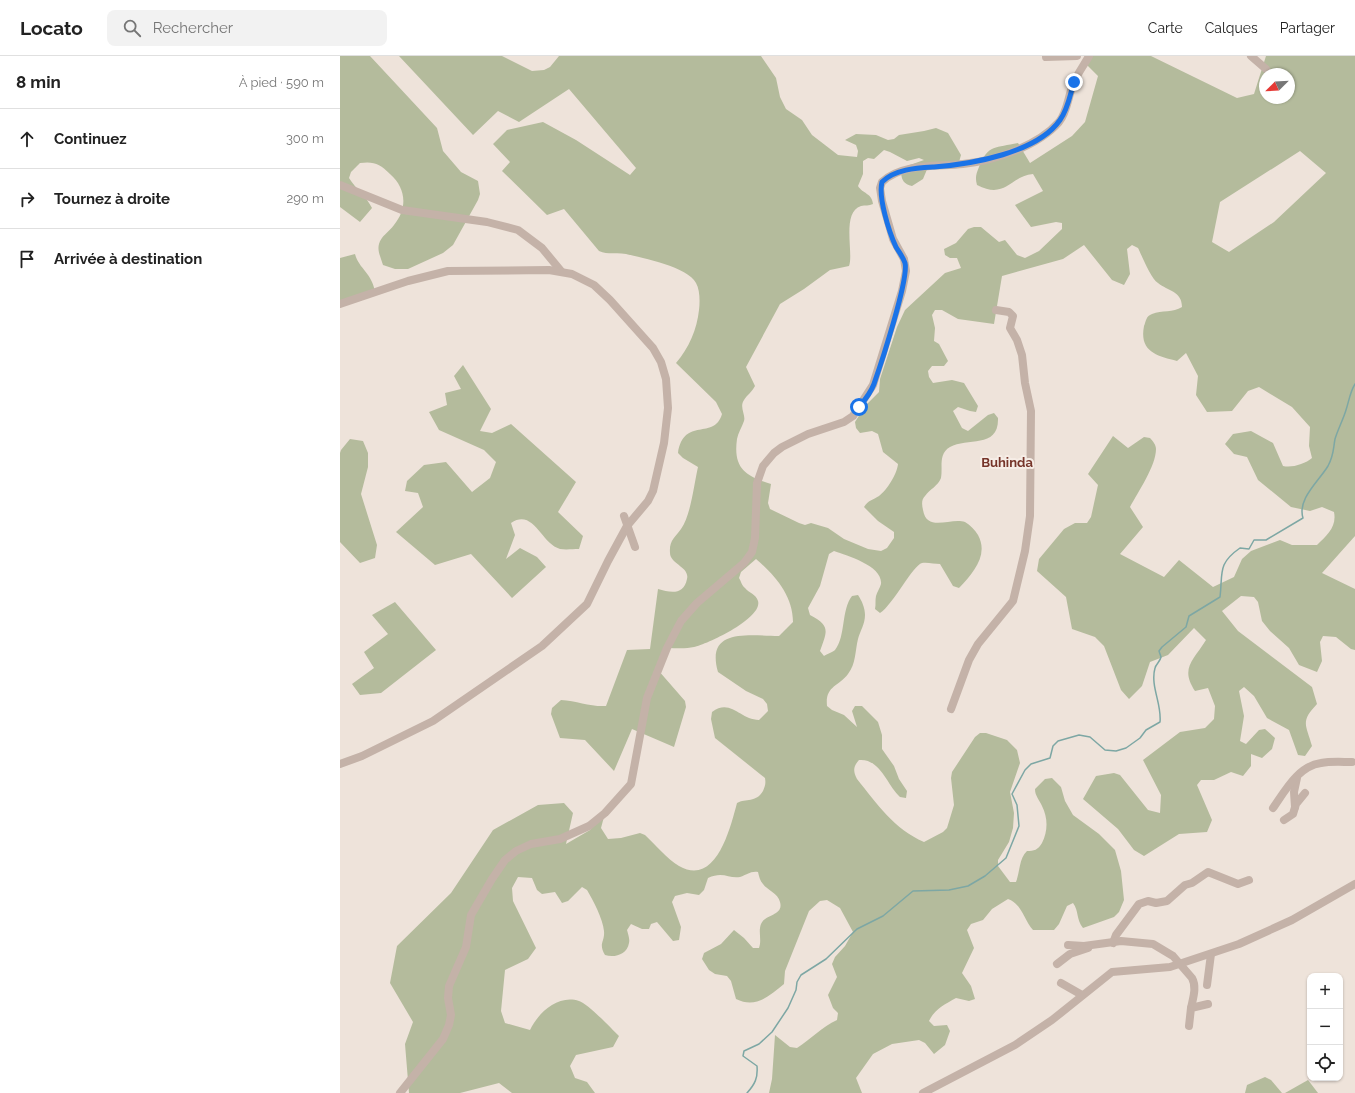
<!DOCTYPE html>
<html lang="fr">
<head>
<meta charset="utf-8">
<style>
	body { margin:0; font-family:Raleway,sans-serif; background:#f2f2f2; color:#222 }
	.controls { position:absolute; right:12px; bottom:12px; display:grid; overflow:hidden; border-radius:8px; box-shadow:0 1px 3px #0004 }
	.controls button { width:36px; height:36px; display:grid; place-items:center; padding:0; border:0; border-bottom:1px solid #e0e0e0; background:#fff; color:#222; font:20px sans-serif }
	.compass { position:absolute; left:919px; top:12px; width:36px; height:36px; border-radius:50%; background:#fff; box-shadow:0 1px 3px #0004; rotate:246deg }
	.stop { position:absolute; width:12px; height:12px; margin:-9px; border:3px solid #1a73e8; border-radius:50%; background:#fff }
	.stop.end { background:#1a73e8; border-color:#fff; box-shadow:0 1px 4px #0008 }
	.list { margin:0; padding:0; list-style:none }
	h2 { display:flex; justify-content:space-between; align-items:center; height:52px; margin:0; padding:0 16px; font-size:17px }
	h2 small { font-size:13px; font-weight:400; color:#767676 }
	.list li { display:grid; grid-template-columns:26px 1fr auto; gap:12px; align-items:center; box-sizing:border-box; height:60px; padding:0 16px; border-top:1px solid #e0e0e0 }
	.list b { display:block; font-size:15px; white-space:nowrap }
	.list em { font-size:13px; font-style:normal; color:#767676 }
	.icon { flex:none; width:22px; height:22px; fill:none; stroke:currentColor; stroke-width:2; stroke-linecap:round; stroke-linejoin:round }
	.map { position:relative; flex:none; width:1015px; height:1037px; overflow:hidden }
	header { display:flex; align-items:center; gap:24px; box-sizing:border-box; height:56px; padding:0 20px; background:#fff; border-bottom:1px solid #e0e0e0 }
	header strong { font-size:19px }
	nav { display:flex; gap:22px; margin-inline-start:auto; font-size:14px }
	.search { width:280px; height:36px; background:#f2f2f2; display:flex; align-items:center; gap:10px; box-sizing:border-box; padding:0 14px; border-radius:8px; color:#767676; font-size:15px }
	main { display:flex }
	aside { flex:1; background:#fff }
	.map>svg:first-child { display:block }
	.green { fill:#b4bb9c; fill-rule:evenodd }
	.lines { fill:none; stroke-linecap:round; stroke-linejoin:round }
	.stream { stroke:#7da7a4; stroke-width:1.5 }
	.minor { stroke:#c4b2a8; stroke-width:8 }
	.route { stroke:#1a73e8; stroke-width:5 }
	.labels { text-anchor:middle; stroke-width:4; stroke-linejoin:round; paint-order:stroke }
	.quarter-label { font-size:13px; font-weight:bold; fill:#76352a; stroke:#f6ede6 }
</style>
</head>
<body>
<header>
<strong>Locato</strong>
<div class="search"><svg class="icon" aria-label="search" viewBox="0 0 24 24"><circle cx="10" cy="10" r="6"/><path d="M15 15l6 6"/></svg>Rechercher</div>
<nav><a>Carte</a><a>Calques</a><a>Partager</a></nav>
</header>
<main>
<aside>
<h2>8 min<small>À pied · 590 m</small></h2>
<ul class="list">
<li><svg class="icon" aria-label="ahead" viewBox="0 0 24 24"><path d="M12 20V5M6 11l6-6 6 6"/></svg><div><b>Continuez</b></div><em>300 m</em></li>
<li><svg class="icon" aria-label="right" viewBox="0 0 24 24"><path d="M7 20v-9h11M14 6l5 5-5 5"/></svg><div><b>Tournez à droite</b></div><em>290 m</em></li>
<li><svg class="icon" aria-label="arrive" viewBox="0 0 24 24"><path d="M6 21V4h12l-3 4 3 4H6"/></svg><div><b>Arrivée à destination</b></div></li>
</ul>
</aside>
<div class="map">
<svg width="1015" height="1037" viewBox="0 0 1015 1037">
	<rect width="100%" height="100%" fill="#eee3da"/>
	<!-- green -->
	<g class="green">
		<path d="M0,0H30L97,72L103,95L121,116L138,125L140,138L138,144L113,189L103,197L68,213H55L43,209C41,202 37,195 39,188C41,180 49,176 54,169C68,152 66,132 50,118C40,108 34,105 20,107L11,116L9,122C16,133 26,140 32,152L20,166L0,151Z"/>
		<path d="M59,0H162L192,15L204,14L210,11L219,0H421L436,22L440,41L446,53L462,64L472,79L498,99L517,101L518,95L516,89L505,84L516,78L536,79L548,84L554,83L559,79L584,75L596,72L608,77L621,99L619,106L588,111L583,123L572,130C564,128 562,125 561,117L567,110L584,104L579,102L567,105L550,96L544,94L534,103L528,102L523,105V118L518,130C523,138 532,137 533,148C529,150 525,149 521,150C501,156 514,198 509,210L490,214L464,233L440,248L406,311L415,330C412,336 407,339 404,344C399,351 406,359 404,365C402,371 398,377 397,383C393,412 405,420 431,428L428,447L430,453L459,467L465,469L471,467L488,472L504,483L528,493L541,495L547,492L554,482V476L538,465L524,451C528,444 533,444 539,440C547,434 557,418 558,408L543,396L538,378L532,375L520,377L516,372L515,366L526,349L539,336L540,323L557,271L565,254L605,217L621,212L617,202H610L605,199L604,193L616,187L628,173L634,171H641L659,186L665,184L677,199L685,202L699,195L722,173V167L716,166L691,171L675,149L703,135L693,118C670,120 666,144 637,129C635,122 636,118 639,111C648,88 656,92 678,87L690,107L732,80L745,66L758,20L745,7L749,0H811L897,42L914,38L926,0H1015V480L982,517L1015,533V594L1011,593L996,581L983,580L980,586L982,605L977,616L959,609L949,592L930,575L922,565L918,546L914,541L901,540L882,555L898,575L972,631L977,648C960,666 966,668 972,690L965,700L958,699L949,674L927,662L914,640L904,631L899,635L904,660L900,685L906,688L919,674L925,673L935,682L932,693L922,702L911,698V710L903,720L891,716L874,724H861L857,729L872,764L867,776L839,778L804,800L794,794L778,773L743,743L756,720L774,717L780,719L808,754L820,757L821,739L803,704L840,676L865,672L874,663L875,650L868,632L855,635C840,612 853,605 866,584L854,572L828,599L810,606L802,630L789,643L781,634L764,590L755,581L732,573L726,541L697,515L699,503L724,473L735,467H747L751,461L758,429L748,418L773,380L788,392L804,381L810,382C813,385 816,389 816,393C816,410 798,436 790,451L803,471L780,498L824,521L839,504L873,531L894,521L902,503L911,495L940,484L952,489H977C987,479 997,471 994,456L982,451L970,455L951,451L918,424L907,401L894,398L885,388L893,378L911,375L933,387L943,410C952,412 965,408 972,402L969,390L970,371L952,351L919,331L908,335L892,355L867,356L856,339L858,320L846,297L837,305C817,300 799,296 804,270C806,265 806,260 812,258C822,254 833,257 842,251C842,235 828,235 818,227C811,223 802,200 798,192L792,189L787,193L790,218L784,229L772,224L744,189L723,203L662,220L654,268L618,263L602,254H595L592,259L595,272L594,285L599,288L608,305L604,310H592L588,315L589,321L593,327L612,324L624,327L638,350L636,356L630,355L618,351L613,355L622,372L628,375L648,359L654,357L658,362C659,393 627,381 610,391C598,398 603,411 601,422C598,430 590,433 585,440C581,444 582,449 583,454C587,477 611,461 625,466C630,469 635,474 638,479C649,499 633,517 619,532L613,530L600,508C595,508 587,506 582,507C573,509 553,549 540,557L535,553C536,549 535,544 536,540C537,536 540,532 541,528C543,510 508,500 494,495L489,498L480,530L468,552L470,559C491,570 487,575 480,595L484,600C487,598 493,596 495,594C506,580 501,554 512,540L518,539C522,545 525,552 525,559C525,568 520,575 518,583C515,595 516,608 508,618C498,631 485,630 487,650L492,654L504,659L517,671L512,655L515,650H522L538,666L542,679V693L554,710L559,723L567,735L566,742L560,741C547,729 540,702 519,704C513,711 513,715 517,723C537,748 554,773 584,786L603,776L607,772L614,749L611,722L612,716L635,681L640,677H646L667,684L677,694L680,707L670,736L674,757L673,772L669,786L658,804V810L670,826H676C680,816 679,802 687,795C694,795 698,794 702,787C708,775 708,762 702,750C699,743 695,740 695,733L705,723L712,722L721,731L725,745L733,759L759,778L775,794L781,815L784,844L779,856L774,861L743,872C736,863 739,855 733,847L727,850L719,868L714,874H693C684,864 682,848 668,843L652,853L643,864L631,868L627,874L634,892L622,917L631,930L635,943L629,945L616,942C605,948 594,954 589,965L594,970L607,969L610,975L605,989L594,998L585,987L579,984L552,988L533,998L516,1022L522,1037H429L432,1023L435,979L450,991L457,992C471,983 482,971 497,964L498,957L493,952L488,939L497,921L492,908L495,901L505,890L513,876L500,852L487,844L480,845L469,855L445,915L444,928C429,940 416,953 396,943L391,925L387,920L375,918L369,914L362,903L364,897L381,888L394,874L404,882L413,892H419C422,884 418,876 421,868C425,858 444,860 440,846C438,837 427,834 423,828C420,825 419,820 418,816C410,815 407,819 400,821C389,823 383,815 368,822L364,834L359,839L347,837L335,840L332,846L341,871L339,884L333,885L317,866L311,868L309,873H302L291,868L287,874C288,878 290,883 289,887C287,899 274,902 265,899C258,887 265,886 264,875C263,863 253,844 247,834L242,831L228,845L222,847L215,836L202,838L197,834L192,822L178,821L172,832L173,845L196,892L188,903L165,914L161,955L165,967L190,974C198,957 218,938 239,945C247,947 271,972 279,980L273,991L236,999L230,1010L235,1022L247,1026L255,1037H172L159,1027L120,1037H69L65,988L73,966L50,927L57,890L111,837L153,774L198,749L224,747L233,757L226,788L250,774L265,757L261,772L268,783L281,782L300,777L305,779C315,788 327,803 339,810C376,831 390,773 397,747C406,742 416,747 423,735C425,730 426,728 425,722L375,682L371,663L372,656C391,642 400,664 419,664L428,655L427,648L423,643L406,635L378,616C365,571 410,580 439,580L453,566C453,540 435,519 416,503L401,516L399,522C401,525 402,530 405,532C409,537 416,538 418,545C423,562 368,588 354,591C346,593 335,592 327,592L318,614L345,645L346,651L334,691L292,673L274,715L245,684L220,682L211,658L212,652L221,644C237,645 251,651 266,650L287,594L310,593L318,533C331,537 344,539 347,523C350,511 330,508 330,497C329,484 335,482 341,473C351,459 354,428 358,411L343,402L338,397C344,360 374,385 382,358L376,346L336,307C349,292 357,273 359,254C360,246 360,234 356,227C348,211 303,202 286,198C277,196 268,199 259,195L224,153L207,159L162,115L170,106L153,88L167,74L203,66L236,84L290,119L296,112L229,33L179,66L158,55L133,79ZM925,18H949V42H925ZM960,95L986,117L934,166L889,196L872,186L880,146Z"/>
		<path d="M15,198C19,213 32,217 35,236L0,248V202Z"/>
		<path d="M123,309L151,353L140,375L152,377L171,368L236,426L218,456L243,480L239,493C233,493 226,494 220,493C201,488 194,452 171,467L175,479L166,503L180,492L197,501L206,511L172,542L131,498L95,509L56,476L83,451L78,437L65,435L67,425L84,409L106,406L132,436L150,422L156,406L144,394L99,374L89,356L107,349L105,337L121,333L114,320Z"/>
		<path d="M10,383L23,385L28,397V411L21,438L37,489L35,502L20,507L0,486V397L1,394Z"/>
		<path d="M55,546L96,594L41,637L20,639L12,628L34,612L24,596L48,578L32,559Z"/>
		<path d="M925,1021L931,1024L942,1037H905L907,1029Z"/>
		<path d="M968,1024L978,1037H945Z"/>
	</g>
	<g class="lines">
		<!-- stream -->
		<path class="stream" d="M407,1037C415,1028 418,1022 417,1010L403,1000L404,995L419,988L432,976L448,952L456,934L457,926L461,919L486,903L517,873L543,860L573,835L609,834L628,830L645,820L666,802L679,770L677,749L672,738L685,714L691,708L710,702L713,690L718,685L739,679L750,681L765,694L776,695L786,692L800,682L806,674L820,666C822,648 810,630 815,612C816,608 820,606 821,601L819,595L822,591L846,571L849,560L880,541C883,517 877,508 900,492L909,493L914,484H926L963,462C957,443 979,425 988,410C994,399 993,394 995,383C998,373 1003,364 1006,354C1009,345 1010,336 1015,328"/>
		<!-- minor -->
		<g class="minor">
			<path d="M911,0L926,13"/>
			<path d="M706,1L737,0"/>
			<path d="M0,129L62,154L147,166L178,174L202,192L221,215"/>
			<path d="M0,248L68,225L108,215L209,214L232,218L254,229L270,244L313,292L321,306L326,323L328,352L324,387L313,435L308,445L287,470L268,505L247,548L202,590L93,665L22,700L0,708"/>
			<path d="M284,460L295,491"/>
			<path d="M611,653L629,604L638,588L673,545L685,495L690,460L691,355L685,327L682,299L677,284L670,272L673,260L669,256L656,254"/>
			<path d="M955,751L954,736L957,722"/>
			<path d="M933,752C945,735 958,710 981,707C991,705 1002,706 1012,706"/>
			<path d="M944,764L953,758L956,748L965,737"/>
			<path d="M773,887L776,879L799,848L808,845L816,847L827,845L845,829L852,827L868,816L898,828L909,824"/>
			<path d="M728,889L744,890L781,885L813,888L833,900L852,922C857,931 853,942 851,952"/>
			<path d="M717,908L730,898L748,892"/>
			<path d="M721,927L742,939"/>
			<path d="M867,929L871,898"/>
			<path d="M849,970L851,952L868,948"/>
			<path d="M60,1037L103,983L109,969L111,959L108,942L109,930L126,891L131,859L152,823L165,804L176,795L191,788L220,783L249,770L265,757L291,728L307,642L327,592L341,565L357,547L404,507L412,496L415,482L417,427L423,410L434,397L442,391L468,378L504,366L513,360L533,329L562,235L566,215L564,203L553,183L542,145L540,132L542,126C562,107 598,111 623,108C654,105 698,90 719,66C728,55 728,39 734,26C738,17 744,9 749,0"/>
			<path d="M583,1037L675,989L712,964L772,916L830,911L899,888L952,864L1015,828"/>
		</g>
	</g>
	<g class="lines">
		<!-- route -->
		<path class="route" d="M519,351C525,344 531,336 534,328C541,308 569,223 565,207C563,201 559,196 556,191C549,176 538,141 542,126C555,113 577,112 594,111C632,108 697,97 720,64C728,53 730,39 734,26"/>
	</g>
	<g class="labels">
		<!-- quarter labels -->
		<g class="quarter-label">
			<text x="667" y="411">Buhinda</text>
		</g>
	</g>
</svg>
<div class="controls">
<button>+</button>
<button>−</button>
<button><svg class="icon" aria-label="locate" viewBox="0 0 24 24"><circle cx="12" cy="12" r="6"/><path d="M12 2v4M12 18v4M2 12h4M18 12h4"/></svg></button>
</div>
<svg class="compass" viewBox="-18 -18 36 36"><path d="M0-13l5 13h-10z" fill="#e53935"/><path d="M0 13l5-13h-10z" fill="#767676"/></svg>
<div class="stop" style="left:519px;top:351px"></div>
<div class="stop end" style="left:734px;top:26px"></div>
</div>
</main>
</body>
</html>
